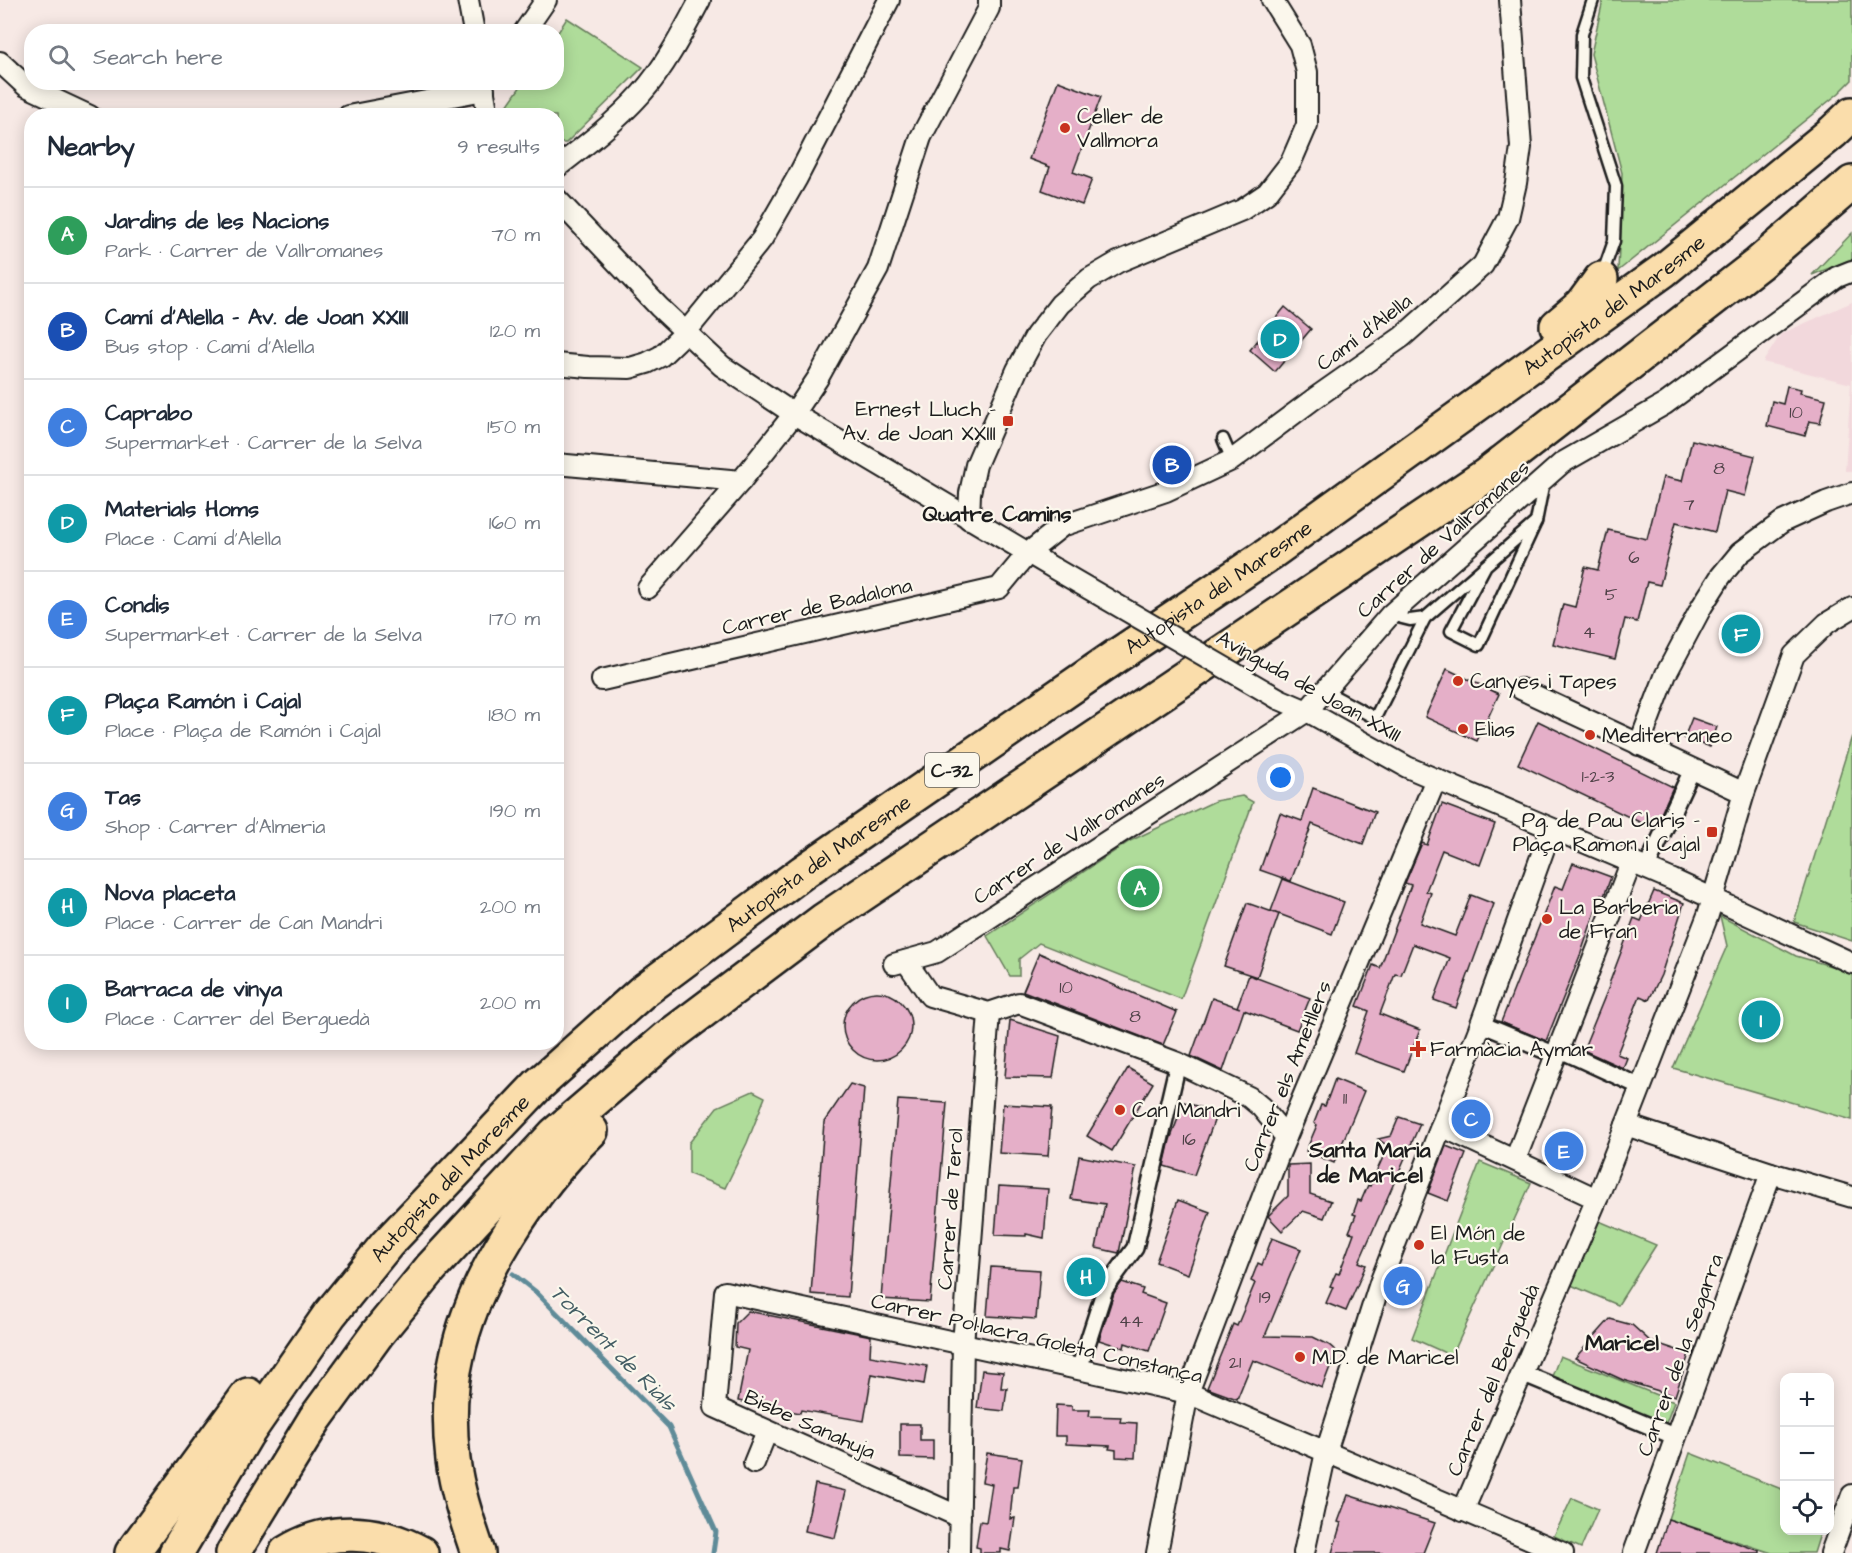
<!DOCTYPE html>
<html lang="en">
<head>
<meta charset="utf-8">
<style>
	body { margin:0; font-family:"Architects Daughter",sans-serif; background:#f6f6f7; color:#1f2937 }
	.controls { position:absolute; right:18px; bottom:18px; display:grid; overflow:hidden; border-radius:12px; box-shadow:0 3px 15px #0003 }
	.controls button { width:54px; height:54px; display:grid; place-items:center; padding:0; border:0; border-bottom:2px solid #e0e1e3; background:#fff; color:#1f2937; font:30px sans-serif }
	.you { position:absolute; left:1281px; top:778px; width:21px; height:21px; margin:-15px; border:4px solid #fff; border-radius:50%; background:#1a73e8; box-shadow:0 0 0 9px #1a73e833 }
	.badge { display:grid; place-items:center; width:39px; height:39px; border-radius:50%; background:#0f766e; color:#fff; font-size:20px; font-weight:700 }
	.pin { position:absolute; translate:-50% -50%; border:3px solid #fff; box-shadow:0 2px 6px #0006 }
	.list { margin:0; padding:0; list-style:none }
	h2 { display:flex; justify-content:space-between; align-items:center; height:78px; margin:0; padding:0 24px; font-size:26px }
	h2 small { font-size:20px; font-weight:400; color:#747a83 }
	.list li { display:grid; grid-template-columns:39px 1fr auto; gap:18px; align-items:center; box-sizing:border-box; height:96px; padding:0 24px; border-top:2px solid #e0e1e3 }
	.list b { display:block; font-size:22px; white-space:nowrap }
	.list p { margin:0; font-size:20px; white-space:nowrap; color:#747a83 }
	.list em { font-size:20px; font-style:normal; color:#747a83 }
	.icon { flex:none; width:33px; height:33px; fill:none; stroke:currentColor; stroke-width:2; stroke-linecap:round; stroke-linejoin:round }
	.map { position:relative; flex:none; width:1852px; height:1553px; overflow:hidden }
	.search { position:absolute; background:#fff; box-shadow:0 3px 15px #0003; left:24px; top:24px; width:540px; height:66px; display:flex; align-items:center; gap:15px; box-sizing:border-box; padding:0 21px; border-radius:24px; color:#747a83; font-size:22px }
	.panel { position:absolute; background:#fff; box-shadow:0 3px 15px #0003; left:24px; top:108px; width:540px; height:942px; border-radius:24px }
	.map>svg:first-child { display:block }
	.built { fill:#f2d8dc }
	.green { fill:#afdc9a; stroke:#667c5b; stroke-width:1.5 }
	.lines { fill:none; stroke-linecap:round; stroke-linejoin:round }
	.stream { stroke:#5f8b98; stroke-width:5 }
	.building { fill:#e5afc8; stroke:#1c1c1c; stroke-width:1.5 }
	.service-casing { stroke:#1c1c1c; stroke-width:15 }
	.pedestrian-casing { stroke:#1c1c1c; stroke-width:20 }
	.minor-casing { stroke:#1c1c1c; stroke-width:24 }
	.motorway-casing { stroke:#1c1c1c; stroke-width:38 }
	.service { stroke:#fbf7ec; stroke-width:10 }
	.pedestrian { stroke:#fbf7ec; stroke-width:15 }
	.minor { stroke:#fbf7ec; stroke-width:20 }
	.motorway { stroke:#faddab; stroke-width:33 }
	.minor-bridge-casing { stroke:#1c1c1c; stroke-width:24; stroke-linecap:butt }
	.minor-bridge { stroke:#fbf7ec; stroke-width:20 }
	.poi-dot { fill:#c8321e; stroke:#fbf7ec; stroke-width:2 }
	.labels { text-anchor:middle; stroke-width:4.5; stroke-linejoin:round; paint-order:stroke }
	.number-label { font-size:18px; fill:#4e4147 }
	.shield { fill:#fbf7ec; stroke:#5f5e5a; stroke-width:1.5 }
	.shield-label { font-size:20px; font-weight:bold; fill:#1c1c1c }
	.poi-label { font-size:21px; fill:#1c1c1c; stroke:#fbf7ec; text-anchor:start }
	.street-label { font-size:21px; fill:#1c1c1c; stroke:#fbf7ec }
	.neighbourhood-label { font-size:22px; font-weight:bold; fill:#1c1c1c; stroke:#fbf7ec }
	.water-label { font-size:22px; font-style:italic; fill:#435d64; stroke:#fbf7ec }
</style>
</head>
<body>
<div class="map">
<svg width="1852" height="1553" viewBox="0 0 1852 1553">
	<rect width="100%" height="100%" fill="#f7e9e5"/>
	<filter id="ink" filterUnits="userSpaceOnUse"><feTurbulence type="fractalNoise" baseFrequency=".0167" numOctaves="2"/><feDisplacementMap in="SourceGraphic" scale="12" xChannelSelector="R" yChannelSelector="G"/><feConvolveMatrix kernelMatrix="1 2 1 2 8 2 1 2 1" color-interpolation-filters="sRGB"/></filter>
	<g filter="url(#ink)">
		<!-- built -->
		<path class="built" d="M1852,302V471H1845L1851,384L1763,362L1781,334Z"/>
		<!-- green -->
		<g class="green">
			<path d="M1603,0H1852V80L1839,93L1618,271L1622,173L1591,54Z"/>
			<path d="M567,18L643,67L566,143H557L556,116L513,115L507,106L523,83L556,82L557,34Z"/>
			<path d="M1852,233V259L1812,275Z"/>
			<path d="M1852,736V941L1794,922Z"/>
			<path d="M1242,796L1253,802L1181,999L1039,943L1019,959V976H1010L987,936L1130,841L1215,801Z"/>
			<path d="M1720,916L1796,956L1852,972V1120L1673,1068L1727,946Z"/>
			<path d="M753,1091L765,1097L747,1143L725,1188L689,1174V1143L717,1107Z"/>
			<path d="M1480,1162L1531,1183L1452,1356L1412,1338Z"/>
			<path d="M1592,1218L1656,1245L1618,1305L1564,1282Z"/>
			<path d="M1560,1356L1674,1402L1663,1431L1549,1384Z"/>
			<path d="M1690,1453L1784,1490V1530L1821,1531L1814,1553H1772L1668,1519Z"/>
			<path d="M1572,1498L1598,1509L1581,1548L1554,1536Z"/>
		</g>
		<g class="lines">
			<!-- stream -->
			<path class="stream" d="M513,1274L536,1292L669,1427L716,1532L713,1553"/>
		</g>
		<!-- building -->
		<g class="building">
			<path d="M1058,81L1101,97L1073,172L1092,179L1082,205L1042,190L1050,167L1029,159Z"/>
			<path d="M1285,307L1311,329L1275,372L1250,350Z"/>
			<path d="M1787,386L1801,389L1800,393L1826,399L1820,423L1809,421L1805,436L1767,426L1772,401L1783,404Z"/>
			<path d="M1692,440L1755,456L1745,496L1725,491L1715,532L1676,522L1660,585L1647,582L1637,622L1625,619L1615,659L1553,644L1563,604L1575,607L1585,567L1598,570L1608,530L1647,539L1663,477L1682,481Z"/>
			<path d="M1447,669L1499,694L1477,741L1425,717Z"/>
			<path d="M1692,718L1717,727L1710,747L1684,738Z"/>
			<path d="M1538,721L1673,787L1654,829L1518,764Z"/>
			<path d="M1313,788L1375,812L1363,844L1312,824L1291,881L1260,870L1280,813L1302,821Z"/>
			<path d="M1442,804L1495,824L1480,865L1442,850L1426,891L1431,893L1420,923L1455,936L1471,895L1494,904L1456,1008L1434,1000L1450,958L1413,944L1401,975L1395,974L1380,1014L1420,1030L1404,1071L1354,1053L1369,1011L1357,1006L1373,965L1380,968L1411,885L1405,883L1422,843L1427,845Z"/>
			<path d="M1573,863L1611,877L1604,896L1601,895L1581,953L1546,1041L1501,1022L1555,886L1563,889Z"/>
			<path d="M1283,879L1344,902L1332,934L1279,914L1257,977L1224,966L1247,903L1278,914L1271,911Z"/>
			<path d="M1654,891L1684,903L1661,975L1649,1000L1640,996L1617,1054L1627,1058L1623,1068L1583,1050L1610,984H1609L1634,918L1641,921Z"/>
			<path d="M1039,953L1177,1012L1163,1045L1023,991Z"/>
			<path d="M1249,975L1310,998L1297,1030L1244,1010L1223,1071L1191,1056L1212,998L1240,1008L1237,1007Z"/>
			<circle cx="877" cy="1026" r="34"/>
			<path d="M1010,1020L1060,1036L1053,1078L1005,1077Z"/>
			<path d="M1128,1068L1153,1083L1112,1151L1087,1136Z"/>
			<path d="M1335,1079L1364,1091L1334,1163L1306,1151L1317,1125L1314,1123L1321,1105L1325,1106Z"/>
			<path d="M850,1084L864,1088L848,1297L811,1294L824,1122Z"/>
			<path d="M898,1100L947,1103L930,1302L881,1299Z"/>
			<path d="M1184,1102L1217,1113L1194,1175L1164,1166L1170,1140Z"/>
			<path d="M1003,1104L1052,1107L1048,1156L999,1153Z"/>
			<path d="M1399,1117L1420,1124L1359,1262L1366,1265L1346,1311L1326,1303L1333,1287L1330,1286L1336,1273L1339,1274L1354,1233L1349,1232L1356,1215L1353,1214L1358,1200L1361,1201L1368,1185L1370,1186L1388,1146L1378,1139L1391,1136Z"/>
			<path d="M1446,1146L1466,1154L1448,1201L1428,1193Z"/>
			<path d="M1079,1156L1136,1167L1119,1253L1096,1248L1105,1204L1071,1199Z"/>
			<path d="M1310,1164V1194L1331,1201L1324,1218L1303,1211L1282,1231L1268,1216L1288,1196V1165Z"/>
			<path d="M999,1186L1048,1189L1044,1238L1026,1234V1236L995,1235Z"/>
			<path d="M1178,1200L1210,1212L1188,1274L1156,1262Z"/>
			<path d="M1272,1238L1301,1249L1265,1336L1313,1337L1329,1345L1336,1351L1322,1388L1253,1360L1237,1399L1207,1388L1233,1324L1237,1326L1255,1283L1251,1281L1258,1263L1262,1265Z"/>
			<path d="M991,1267L1040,1270L1036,1319L987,1316Z"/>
			<path d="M1122,1282L1143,1289L1141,1294L1166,1303L1149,1351L1125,1343L1124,1348L1099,1340L1114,1293Z"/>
			<path d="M748,1311L871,1336L870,1356L927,1366L924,1384L872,1374L864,1421L801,1410L800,1413L738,1401L748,1350L735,1347L736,1323Z"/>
			<path d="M1610,1319L1632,1325L1650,1341L1689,1354L1675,1396L1623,1380L1575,1358Z"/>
			<path d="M982,1370L1003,1372L1001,1388H1007L1004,1411L977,1408Z"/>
			<path d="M1056,1405L1072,1406V1410H1090L1089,1416L1121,1417L1120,1422L1137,1423L1135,1458L1116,1457V1450L1109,1449L1110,1446L1066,1444V1436H1055Z"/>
			<path d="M900,1424H920V1440H933V1459L900,1458Z"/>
			<path d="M987,1453L1022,1458L1018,1487H1013L1010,1519L1015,1518L1010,1551L1001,1549V1553H980V1548L976,1547L980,1521L986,1522L992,1484L982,1482Z"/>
			<path d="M815,1484L846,1491L835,1538L805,1531Z"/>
			<path d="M1348,1495L1435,1523L1423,1553H1332L1341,1523L1338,1522Z"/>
			<path d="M1668,1519L1760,1551V1553H1657Z"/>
		</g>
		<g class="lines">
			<defs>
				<g id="service">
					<path d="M1593,0L1582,34L1581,78L1616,186L1614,241L1602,275"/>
					<path d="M1223,439L1232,460"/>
					<path d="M1536,522L1544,481"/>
					<path d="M1390,615L1410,620L1425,618"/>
					<path d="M1325,691L1375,718L1425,618L1536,522L1479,645L1451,631L1485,567"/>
				</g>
				<g id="pedestrian">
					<path d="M1646,869L1692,770"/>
					<path d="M1481,1024L1556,1055"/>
					<path d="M1558,1049L1641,1087"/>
					<path d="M1079,1369L1105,1289L1135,1248L1178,1063"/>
					<path d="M1522,1373L1676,1437"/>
				</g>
				<g id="minor">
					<path d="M468,0L474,32"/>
					<path d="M524,32L546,0"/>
					<path d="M0,62L26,86L90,116"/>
					<path d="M482,82L488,116"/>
					<path d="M348,116L484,90"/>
					<path d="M556,168C586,145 616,122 641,94C665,67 683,32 700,0"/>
					<path d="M556,198L659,307L722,366L794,414L1055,569"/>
					<path d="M556,364L588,367L630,368L647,363L661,356L686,332L762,239L797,178L889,0"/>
					<path d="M556,464L741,481"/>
					<path d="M969,519L970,493L976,465L1017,370L1036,335L1060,304L1089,279L1118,262L1242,210L1267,193L1291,162L1307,125V72L1300,45L1272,0"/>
					<path d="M648,588L741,481L794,414L818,378L878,269L921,137L989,8V0"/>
					<path d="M602,680L999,588L1028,553L1062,526L1166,491L1232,460L1315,398L1402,337L1483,265L1508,218L1516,183L1521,147L1510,0"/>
					<path d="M1521,689L1744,793"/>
					<path d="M1279,699L1307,711L1407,767L1673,880L1852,963"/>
					<path d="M1639,745L1666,674L1702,606L1721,576L1740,553L1782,522L1826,502L1852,493"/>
					<path d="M906,961L930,996L989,1013L1019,1003L1178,1063L1249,1097L1261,1107L1286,1137"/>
					<path d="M894,964L937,952L1307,711L1390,615L1562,463L1665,404L1837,277L1852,271"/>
					<path d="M1626,1125L1771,1173L1852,1197"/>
					<path d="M1441,1126L1597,1199"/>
					<path d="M1515,1160L1631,863"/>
					<path d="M754,1463L767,1431"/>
					<path d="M1463,1511L1601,1189L1708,915L1744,793L1794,655L1827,623L1852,608"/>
					<path d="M960,1517L715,1407L725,1292L1188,1393L1563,1553"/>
					<path d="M959,1553L963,1344L989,1013"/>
					<path d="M1157,1553L1188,1393L1277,1159L1436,779"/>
					<path d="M1304,1553L1326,1452L1380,1283L1479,1029L1551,829"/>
					<path d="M1634,1553L1771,1173"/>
					<path d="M1831,1553L1852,1495"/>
				</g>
				<g id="motorway">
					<path d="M1557,326L1582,305L1601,279"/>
					<path d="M132,1553L248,1395"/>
					<path id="s1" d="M176,1553L246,1435L330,1314L387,1244L538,1085L642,992L803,872L1115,657L1269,554L1664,270L1833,132L1852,114"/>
					<path d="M233,1553L315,1419L377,1334L431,1268L555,1134L667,1038L824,920L1485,476L1758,264L1852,183"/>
					<path d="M286,1553C328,1526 378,1530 421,1553"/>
					<path d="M478,1553C468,1523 457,1492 453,1460C449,1426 449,1390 457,1356C473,1278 534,1186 591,1131"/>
				</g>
			</defs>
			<!-- service casing -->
			<use href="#service" class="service-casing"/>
			<!-- pedestrian casing -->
			<use href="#pedestrian" class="pedestrian-casing"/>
			<!-- minor casing -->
			<use href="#minor" class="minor-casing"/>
			<!-- motorway casing -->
			<use href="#motorway" class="motorway-casing"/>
			<!-- service -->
			<use href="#service" class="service"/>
			<!-- pedestrian -->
			<use href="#pedestrian" class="pedestrian"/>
			<!-- minor -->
			<use href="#minor" class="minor"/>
			<!-- motorway -->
			<use href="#motorway" class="motorway"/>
			<defs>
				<path id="minor-bridge" d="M1055,569L1279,699"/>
			</defs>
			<!-- minor-bridge casing -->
			<use href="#minor-bridge" class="minor-bridge-casing"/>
			<!-- minor-bridge -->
			<use href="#minor-bridge" class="minor-bridge"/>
		</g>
	</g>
	<!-- markers -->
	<g class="poi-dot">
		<circle cx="1065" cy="128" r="6"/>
		<rect x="1002" y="415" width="12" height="12" rx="3"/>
		<circle cx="1458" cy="681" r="6"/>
		<circle cx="1463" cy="729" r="6"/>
		<circle cx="1590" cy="735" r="6"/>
		<rect x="1706" y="826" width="12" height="12" rx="3"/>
		<circle cx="1547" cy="919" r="6"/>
		<path d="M1415 1040h6v6h6v6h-6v6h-6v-6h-6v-6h6z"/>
		<circle cx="1120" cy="1110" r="6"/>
		<circle cx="1419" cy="1245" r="6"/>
		<circle cx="1300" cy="1357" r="6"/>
	</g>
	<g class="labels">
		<!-- number labels -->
		<g class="number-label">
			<text x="1796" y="418">10</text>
			<text x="1719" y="474">8</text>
			<text x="1689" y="510">7</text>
			<text x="1634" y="563">6</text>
			<text x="1611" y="600">5</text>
			<text x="1589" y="638">4</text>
			<text x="1598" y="782">1-2-3</text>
			<text x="1066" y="993">10</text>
			<text x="1135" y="1022">8</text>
			<text x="1345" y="1104">11</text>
			<text x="1189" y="1145">16</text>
			<text x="1265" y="1303">19</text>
			<text x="1131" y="1327">44</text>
			<text x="1235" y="1368">21</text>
		</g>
		<!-- shield labels -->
		<rect class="shield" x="925" y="753" width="54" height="34" rx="4.5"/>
		<g class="shield-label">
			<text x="952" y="777">C-32</text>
		</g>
		<!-- poi labels -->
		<g class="poi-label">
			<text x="1077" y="123">Celler de<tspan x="1077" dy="24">Vallmora</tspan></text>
			<text x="996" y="416" text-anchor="end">Ernest Lluch -<tspan x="996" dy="24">Av. de Joan XXIII</tspan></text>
			<text x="1470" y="688">Canyes i Tapes</text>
			<text x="1475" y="736">Elias</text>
			<text x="1602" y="742">Mediterraneo</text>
			<text x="1700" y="827" text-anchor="end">Pg. de Pau Claris -<tspan x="1700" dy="24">Plaça Ramon i Cajal</tspan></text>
			<text x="1559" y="914">La Barberia<tspan x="1559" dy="24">de Fran</tspan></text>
			<text x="1430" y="1056">Farmàcia Aymar</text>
			<text x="1132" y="1117">Can Mandri</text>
			<text x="1431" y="1240">El Món de<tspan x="1431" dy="24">la Fusta</tspan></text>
			<text x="1312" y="1364">M.D. de Maricel</text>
		</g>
		<!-- street labels -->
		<g class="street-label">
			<text dy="7" stroke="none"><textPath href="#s1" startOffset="1924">Autopista del Maresme</textPath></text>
			<text transform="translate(1364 332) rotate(-37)" y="7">Camí d'Alella</text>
			<text transform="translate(1443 539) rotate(-42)" y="7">Carrer de Vallromanes</text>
			<text dy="7" stroke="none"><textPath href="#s1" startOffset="1438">Autopista del Maresme</textPath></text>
			<text transform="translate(817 606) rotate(-13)" y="7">Carrer de Badalona</text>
			<text transform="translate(1309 686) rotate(29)" y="7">Avinguda de Joan XXIII</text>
			<text transform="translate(1069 838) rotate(-33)" y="7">Carrer de Vallromanes</text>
			<text dy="7" stroke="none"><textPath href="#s1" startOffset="952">Autopista del Maresme</textPath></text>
			<text transform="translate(1287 1076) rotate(-68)" y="7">Carrer els Ametllers</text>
			<text dy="7" stroke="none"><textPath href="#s1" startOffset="466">Autopista del Maresme</textPath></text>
			<text transform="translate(950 1209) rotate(-86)" y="7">Carrer de Terol</text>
			<text transform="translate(1037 1338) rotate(13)" y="7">Carrer Pol·lacra Goleta Constança</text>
			<text transform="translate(1680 1355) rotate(-70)" y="7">Carrer de la Segarra</text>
			<text transform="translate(1493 1380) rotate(-67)" y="7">Carrer del Berguedà</text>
			<text transform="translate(810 1424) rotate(24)" y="7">Bisbe Sanahuja</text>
		</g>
		<!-- neighbourhood labels -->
		<g class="neighbourhood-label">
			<text x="997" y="521">Quatre Camins</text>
			<text x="1370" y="1157">Santa Maria<tspan x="1370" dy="25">de Maricel</tspan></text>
			<text x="1622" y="1350">Maricel</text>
		</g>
		<!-- water labels -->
		<g class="water-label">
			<text transform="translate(614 1347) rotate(45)" y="8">Torrent de Rials</text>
		</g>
	</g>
</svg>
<div class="controls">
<button>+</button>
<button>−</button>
<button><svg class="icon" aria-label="locate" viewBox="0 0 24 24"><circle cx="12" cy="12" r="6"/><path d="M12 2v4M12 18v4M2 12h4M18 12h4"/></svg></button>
</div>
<div class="you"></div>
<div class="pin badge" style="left:1140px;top:888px;background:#2e9e5b">A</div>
<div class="pin badge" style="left:1172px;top:465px;background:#1a4fb4">B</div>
<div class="pin badge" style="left:1471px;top:1119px;background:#3f7fe0">C</div>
<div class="pin badge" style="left:1280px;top:339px;background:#0f9aa8">D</div>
<div class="pin badge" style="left:1564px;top:1151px;background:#3f7fe0">E</div>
<div class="pin badge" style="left:1741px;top:634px;background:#0f9aa8">F</div>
<div class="pin badge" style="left:1403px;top:1286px;background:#3f7fe0">G</div>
<div class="pin badge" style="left:1086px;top:1277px;background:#0f9aa8">H</div>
<div class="pin badge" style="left:1761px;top:1020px;background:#0f9aa8">I</div>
<div class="search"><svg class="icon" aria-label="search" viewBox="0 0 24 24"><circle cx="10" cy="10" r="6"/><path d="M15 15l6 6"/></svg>Search here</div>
<section class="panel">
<h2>Nearby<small>9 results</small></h2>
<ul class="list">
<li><span class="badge" style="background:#2e9e5b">A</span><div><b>Jardins de les Nacions</b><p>Park · Carrer de Vallromanes</p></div><em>70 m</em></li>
<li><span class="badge" style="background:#1a4fb4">B</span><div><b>Camí d'Alella - Av. de Joan XXIII</b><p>Bus stop · Camí d'Alella</p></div><em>120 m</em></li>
<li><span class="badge" style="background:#3f7fe0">C</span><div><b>Caprabo</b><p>Supermarket · Carrer de la Selva</p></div><em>150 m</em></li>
<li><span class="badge" style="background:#0f9aa8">D</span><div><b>Materials Homs</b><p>Place · Camí d'Alella</p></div><em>160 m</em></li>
<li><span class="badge" style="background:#3f7fe0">E</span><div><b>Condis</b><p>Supermarket · Carrer de la Selva</p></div><em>170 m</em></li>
<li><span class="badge" style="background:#0f9aa8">F</span><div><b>Plaça Ramón i Cajal</b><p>Place · Plaça de Ramón i Cajal</p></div><em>180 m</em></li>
<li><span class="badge" style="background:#3f7fe0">G</span><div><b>Tas</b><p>Shop · Carrer d'Almeria</p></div><em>190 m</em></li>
<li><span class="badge" style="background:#0f9aa8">H</span><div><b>Nova placeta</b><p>Place · Carrer de Can Mandri</p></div><em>200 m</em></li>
<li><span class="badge" style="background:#0f9aa8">I</span><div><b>Barraca de vinya</b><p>Place · Carrer del Berguedà</p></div><em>200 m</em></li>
</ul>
</section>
</div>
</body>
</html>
